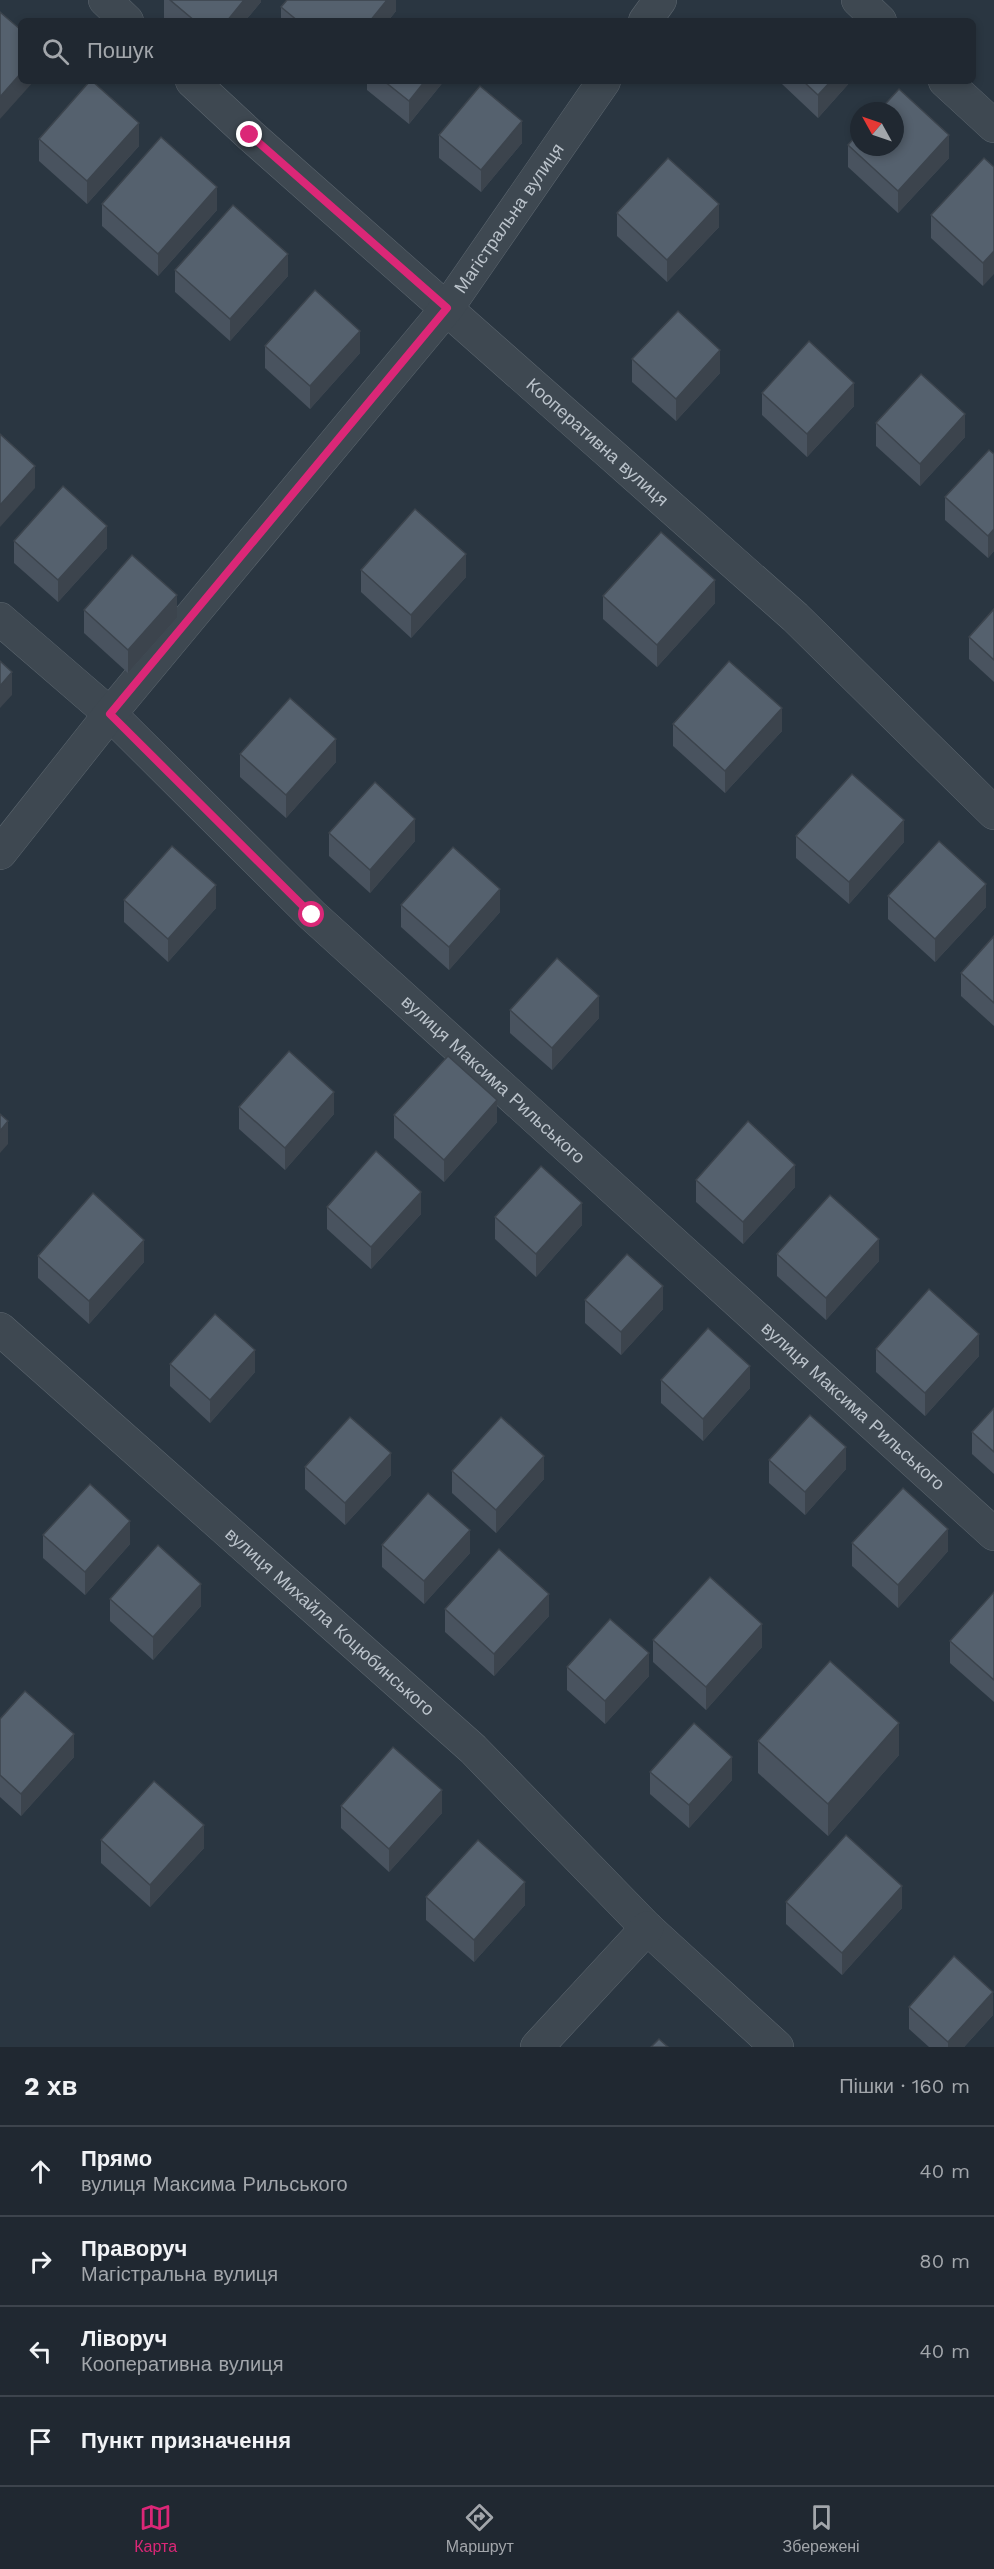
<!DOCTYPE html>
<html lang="uk">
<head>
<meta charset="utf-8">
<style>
	body { margin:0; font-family:"Work Sans",sans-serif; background:#283039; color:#f1f3f6 }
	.compass { position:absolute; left:850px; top:102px; width:54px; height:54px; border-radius:50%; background:#202831; box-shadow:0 3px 9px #0003; rotate:310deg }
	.stop { position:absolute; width:18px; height:18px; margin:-14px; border:4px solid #db2777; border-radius:50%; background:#fff }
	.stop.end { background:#db2777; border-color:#fff; box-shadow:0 2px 6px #0008 }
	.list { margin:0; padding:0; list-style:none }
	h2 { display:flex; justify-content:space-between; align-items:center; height:78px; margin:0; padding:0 24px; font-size:26px }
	h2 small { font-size:20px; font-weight:400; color:#a2a6ab }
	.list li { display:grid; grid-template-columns:39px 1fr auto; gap:18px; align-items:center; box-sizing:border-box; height:90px; padding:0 24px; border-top:2px solid #3d444d }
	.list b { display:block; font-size:22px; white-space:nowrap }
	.list p { margin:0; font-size:20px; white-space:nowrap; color:#a2a6ab }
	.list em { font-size:20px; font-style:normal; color:#a2a6ab }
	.icon { flex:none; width:33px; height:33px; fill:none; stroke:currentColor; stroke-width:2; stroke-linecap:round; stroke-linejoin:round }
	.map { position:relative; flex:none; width:994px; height:2047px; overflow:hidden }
	.search { position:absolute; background:#202831; box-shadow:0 3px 9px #0003; left:18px; right:18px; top:18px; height:66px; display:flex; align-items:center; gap:15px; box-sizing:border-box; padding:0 21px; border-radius:9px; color:#a2a6ab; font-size:22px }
	.sheet { height:438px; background:#202831 }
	nav { display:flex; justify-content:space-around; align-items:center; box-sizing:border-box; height:84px; border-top:2px solid #3d444d; background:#202831; font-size:16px; color:#a2a6ab }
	nav a { display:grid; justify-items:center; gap:3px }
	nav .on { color:#db2777 }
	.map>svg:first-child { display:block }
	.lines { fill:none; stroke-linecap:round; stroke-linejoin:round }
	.minor-casing { stroke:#5c666f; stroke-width:34 }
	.minor { stroke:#3e4851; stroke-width:33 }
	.wall { fill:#49535f }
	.shaded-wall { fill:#3c444d }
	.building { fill:#55616e; stroke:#3c444d; stroke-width:1.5 }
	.route { stroke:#db2777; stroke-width:8 }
	.labels { text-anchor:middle; stroke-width:6; stroke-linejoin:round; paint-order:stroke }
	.street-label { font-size:18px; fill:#bbc3cb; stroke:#222d37 }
</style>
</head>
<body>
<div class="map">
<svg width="994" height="2047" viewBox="0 0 994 2047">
	<rect width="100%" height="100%" fill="#2a3641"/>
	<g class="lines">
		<defs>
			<g id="minor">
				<path d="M105,0L127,21"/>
				<path d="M858,0L880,21"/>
				<path d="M645,21L660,0"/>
				<path id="s1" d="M192,81L250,135L795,617L994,813"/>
				<path d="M945,81L994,126"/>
				<path id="s2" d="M0,619L110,714L312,915L994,1534"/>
				<path id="s3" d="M0,853L110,714L447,308L604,81"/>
				<path id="s4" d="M0,1329L473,1749L647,1928L777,2047"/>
				<path d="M537,2047L647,1928"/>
			</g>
		</defs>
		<!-- minor casing -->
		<use href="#minor" class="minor-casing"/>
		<!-- minor -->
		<use href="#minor" class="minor"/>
	</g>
	<!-- wall -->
	<g class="wall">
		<path d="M164,0H261V2L245,21H168L164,18Z"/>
		<path d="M396,0V11L388,21H281V7Z"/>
		<path d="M367,81H444L409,124L367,90Z"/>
		<path d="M782,81H851L818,118L782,84Z"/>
		<path d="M439,135L522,143L481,192L439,158Z"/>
		<path d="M39,139L139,146L87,204L39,161Z"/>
		<path d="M848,145L949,158L898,213L848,167Z"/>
		<path d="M984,158L983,286L931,238V215Z"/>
		<path d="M102,204L217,210L158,276L102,226Z"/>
		<path d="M617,213L719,227L667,282L617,236Z"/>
		<path d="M175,270L288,276L230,341L175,292Z"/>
		<path d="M265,346L360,353L310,409L265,368Z"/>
		<path d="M632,359L720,373L676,421L632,382Z"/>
		<path d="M762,393L854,406L807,457L762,415Z"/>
		<path d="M876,423L965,437L920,486L876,446Z"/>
		<path d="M994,454V551L988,558L945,520V497Z"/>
		<path d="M14,541L107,548L58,602L14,563Z"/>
		<path d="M361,570L466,577L411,638L361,592Z"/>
		<path d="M603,596L715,603L657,667L603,619Z"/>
		<path d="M994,609V682L969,659V637Z"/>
		<path d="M84,610L177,618L128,673L84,633Z"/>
		<path d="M673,724L782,731L725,793L673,746Z"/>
		<path d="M240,754L336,762L286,818L240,777Z"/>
		<path d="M329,833L415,841L370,893L329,856Z"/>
		<path d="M796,836L904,842L849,904L796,858Z"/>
		<path d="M888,896L986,907L935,962L888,919Z"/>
		<path d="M124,900L216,908L168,962L124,922Z"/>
		<path d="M401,905L500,912L449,970L401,927Z"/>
		<path d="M994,936V1026L961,996V973Z"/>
		<path d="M510,1010L599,1018L552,1070L510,1033Z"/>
		<path d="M239,1107L334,1114L285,1170L239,1129Z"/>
		<path d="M394,1115L497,1122L444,1182L394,1138Z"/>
		<path d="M696,1180L795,1187L743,1244L696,1202Z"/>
		<path d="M327,1207L421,1214L371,1269L327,1229Z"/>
		<path d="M495,1217L582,1225L536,1277L495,1239Z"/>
		<path d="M777,1254L879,1261L826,1320L777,1276Z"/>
		<path d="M38,1256L144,1262L89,1324L38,1278Z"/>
		<path d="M585,1300L663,1309L621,1355L585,1323Z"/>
		<path d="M876,1349L979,1356L925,1416L876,1372Z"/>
		<path d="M170,1364L255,1372L210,1423L170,1386Z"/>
		<path d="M661,1380L750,1388L703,1441L661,1403Z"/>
		<path d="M994,1408V1474L972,1454V1432Z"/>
		<path d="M769,1460L846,1469L805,1515L769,1483Z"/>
		<path d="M305,1467L391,1475L345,1525L305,1489Z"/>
		<path d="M452,1471L544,1479L496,1533L452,1493Z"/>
		<path d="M43,1535L130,1544L85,1595L43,1558Z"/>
		<path d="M852,1543L948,1551L898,1608L852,1566Z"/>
		<path d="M382,1545L470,1553L424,1604L382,1567Z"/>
		<path d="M994,1592V1702L950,1663V1641Z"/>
		<path d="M110,1599L201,1606L153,1660L110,1621Z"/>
		<path d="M445,1609L549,1616L494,1676L445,1632Z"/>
		<path d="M653,1640L762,1647L706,1710L653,1662Z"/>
		<path d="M567,1667L649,1676L605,1724L567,1690Z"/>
		<path d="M0,1719L74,1757L21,1816L0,1797Z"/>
		<path d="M758,1741L899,1755L828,1836L758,1773Z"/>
		<path d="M650,1772L732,1780L689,1828L650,1794Z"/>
		<path d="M341,1806L442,1813L389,1872L341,1828Z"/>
		<path d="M101,1840L204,1848L150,1907L101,1863Z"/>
		<path d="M426,1897L525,1905L474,1962L426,1920Z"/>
		<path d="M786,1902L902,1908L842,1975L786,1924Z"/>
		<path d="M909,2007L993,2015L964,2047H929L909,2029Z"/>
	</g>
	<!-- shaded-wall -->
	<g class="shaded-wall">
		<path d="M244,0H261V2L245,21H227Z"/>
		<path d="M387,0H396V11L388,21H370Z"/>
		<path d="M21,73V81H34L0,119V97Z"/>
		<path d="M425,81H444L409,124V101Z"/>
		<path d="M831,81H851L818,118V95Z"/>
		<path d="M522,121V143L481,192V170Z"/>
		<path d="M139,123V146L87,204V181Z"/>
		<path d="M949,135V158L898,213V191Z"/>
		<path d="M217,187V210L158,276V254Z"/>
		<path d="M719,204V227L667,282V260Z"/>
		<path d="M994,251V274L983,286V263Z"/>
		<path d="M288,254V276L230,341V319Z"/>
		<path d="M360,331V353L310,409V386Z"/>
		<path d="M720,350V373L676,421V399Z"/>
		<path d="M854,383V406L807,457V434Z"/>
		<path d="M965,414V437L920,486V464Z"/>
		<path d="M35,466V488L0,527V505Z"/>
		<path d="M107,526V548L58,602V580Z"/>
		<path d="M994,529V551L988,558V536Z"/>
		<path d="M466,554V577L411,638V615Z"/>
		<path d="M715,580V603L657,667V645Z"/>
		<path d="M177,595V618L128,673V650Z"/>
		<path d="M12,672V695L0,708V686Z"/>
		<path d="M782,708V731L725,793V771Z"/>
		<path d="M336,739V762L286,818V795Z"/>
		<path d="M415,819V841L370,893V870Z"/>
		<path d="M904,820V842L849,904V882Z"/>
		<path d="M986,884V907L935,962V939Z"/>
		<path d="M216,885V908L168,962V939Z"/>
		<path d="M500,889V912L449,970V947Z"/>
		<path d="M599,996V1018L552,1070V1048Z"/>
		<path d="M334,1092V1114L285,1170V1148Z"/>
		<path d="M497,1100V1122L444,1182V1160Z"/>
		<path d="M8,1121V1144L0,1153V1131Z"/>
		<path d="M795,1165V1187L743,1244V1222Z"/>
		<path d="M421,1192V1214L371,1269V1247Z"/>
		<path d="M582,1203V1225L536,1277V1254Z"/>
		<path d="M879,1239V1261L826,1320V1298Z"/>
		<path d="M144,1240V1262L89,1324V1301Z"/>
		<path d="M663,1286V1309L621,1355V1332Z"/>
		<path d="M979,1334V1356L925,1416V1393Z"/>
		<path d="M255,1350V1372L210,1423V1400Z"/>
		<path d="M750,1366V1388L703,1441V1419Z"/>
		<path d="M846,1447V1469L805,1515V1492Z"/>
		<path d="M391,1453V1475L345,1525V1503Z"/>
		<path d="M544,1456V1479L496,1533V1510Z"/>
		<path d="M130,1521V1544L85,1595V1572Z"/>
		<path d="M948,1529V1551L898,1608V1585Z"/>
		<path d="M470,1530V1553L424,1604V1581Z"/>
		<path d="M201,1584V1606L153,1660V1637Z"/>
		<path d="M549,1594V1616L494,1676V1654Z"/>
		<path d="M762,1624V1647L706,1710V1687Z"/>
		<path d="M649,1653V1676L605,1724V1701Z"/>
		<path d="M899,1723V1755L828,1836V1804Z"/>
		<path d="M74,1734V1757L21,1816V1794Z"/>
		<path d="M732,1757V1780L689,1828V1805Z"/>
		<path d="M442,1790V1813L389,1872V1849Z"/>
		<path d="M204,1825V1848L150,1907V1885Z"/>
		<path d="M525,1882V1905L474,1962V1940Z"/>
		<path d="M902,1886V1908L842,1975V1953Z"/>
		<path d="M993,1992V2015L964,2047H948V2042Z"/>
	</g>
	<!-- building -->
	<g class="building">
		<path d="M170,0H244L227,21H195Z"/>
		<path d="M287,0H387L370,21H298L281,7Z"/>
		<path d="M0,12L21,30V73L0,97Z"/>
		<path d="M90,81H92L139,123L87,181L39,139Z"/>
		<path d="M384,81H425L409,101Z"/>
		<path d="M803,81H831L818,95Z"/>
		<path d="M480,86L522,121L481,170L439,135Z"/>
		<path d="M899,89L949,135L898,191L848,145L859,133V147H895V111H879Z"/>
		<path d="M161,137L217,187L158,254L102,204Z"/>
		<path d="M668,158L719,204L667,260L617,213Z"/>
		<path d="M984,158L994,167V251L983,263L931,215Z"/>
		<path d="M233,205L288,254L230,319L175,270Z"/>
		<path d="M315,290L360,331L310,386L265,346Z"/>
		<path d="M678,311L720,350L676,399L632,359Z"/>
		<path d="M809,341L854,383L807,434L762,393Z"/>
		<path d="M921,374L965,414L920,464L876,423Z"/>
		<path d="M0,434L35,466L0,505Z"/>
		<path d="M989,450L994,454V529L988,536L945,497Z"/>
		<path d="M63,486L107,526L58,580L14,541Z"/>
		<path d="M415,509L466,554L411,615L361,570Z"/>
		<path d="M661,532L715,580L657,645L603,596Z"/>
		<path d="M132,555L177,595L128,650L84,610Z"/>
		<path d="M994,609V660L969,637Z"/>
		<path d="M0,661L12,672L0,686Z"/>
		<path d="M729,661L782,708L725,771L673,724Z"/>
		<path d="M290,698L336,739L286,795L240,754Z"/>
		<path d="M852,774L904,820L849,882L796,836Z"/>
		<path d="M375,782L415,819L370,870L329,833Z"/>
		<path d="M939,841L986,884L935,939L888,896Z"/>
		<path d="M172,846L216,885L168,939L124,900Z"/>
		<path d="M453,847L500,889L449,947L401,905Z"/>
		<path d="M994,936V1003L961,973Z"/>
		<path d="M557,958L599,996L552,1048L510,1010Z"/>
		<path d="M289,1051L334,1092L285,1148L239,1107Z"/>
		<path d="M448,1056L497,1100L444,1160L394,1115Z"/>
		<path d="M0,1114L8,1121L0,1131Z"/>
		<path d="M748,1121L795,1165L743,1222L696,1180Z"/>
		<path d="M376,1151L421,1192L371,1247L327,1207Z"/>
		<path d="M541,1166L582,1203L536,1254L495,1217Z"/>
		<path d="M93,1193L144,1240L89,1301L38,1256Z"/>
		<path d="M830,1195L879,1239L826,1298L777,1254Z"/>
		<path d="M627,1254L663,1286L621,1332L585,1300Z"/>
		<path d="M929,1289L979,1334L925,1393L876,1349Z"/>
		<path d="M215,1314L255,1350L210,1400L170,1364Z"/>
		<path d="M708,1328L750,1366L703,1419L661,1380Z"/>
		<path d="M994,1408V1452L972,1432Z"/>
		<path d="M810,1415L846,1447L805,1492L769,1460Z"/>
		<path d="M350,1417L391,1453L345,1503L305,1467Z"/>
		<path d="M501,1417L544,1456L496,1510L452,1471Z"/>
		<path d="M90,1484L130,1521L85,1572L43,1535Z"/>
		<path d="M903,1488L948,1529L898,1585L852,1543Z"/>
		<path d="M428,1493L470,1530L424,1581L382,1545Z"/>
		<path d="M158,1545L201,1584L153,1637L110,1599Z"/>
		<path d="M499,1549L549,1594L494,1654L445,1609Z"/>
		<path d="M710,1577L762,1624L706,1687L653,1640Z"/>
		<path d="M994,1592V1680L950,1641Z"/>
		<path d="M610,1619L649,1653L605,1701L567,1667Z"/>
		<path d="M830,1661L899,1723L828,1804L758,1741Z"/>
		<path d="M25,1691L74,1734L21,1794L0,1775V1719Z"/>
		<path d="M694,1723L732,1757L689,1805L650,1772Z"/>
		<path d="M393,1747L442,1790L389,1849L341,1806Z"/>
		<path d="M154,1781L204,1825L150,1885L101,1840Z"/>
		<path d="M846,1835L902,1886L842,1953L786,1902Z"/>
		<path d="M478,1840L525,1882L474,1940L426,1897Z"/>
		<path d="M954,1956L993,1992L948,2042L909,2007Z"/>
		<path d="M659,2039L668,2047H651Z"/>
	</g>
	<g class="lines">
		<!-- route -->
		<path class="route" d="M250,135L447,308L110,714L312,915"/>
	</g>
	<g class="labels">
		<!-- street labels -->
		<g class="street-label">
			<text dy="6" stroke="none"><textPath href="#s3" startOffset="814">Магістральна вулиця</textPath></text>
			<text dy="6" stroke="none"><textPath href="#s1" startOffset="543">Кооперативна вулиця</textPath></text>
			<text dy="6" stroke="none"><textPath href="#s2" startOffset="675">вулиця Максима Рильського</textPath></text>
			<text dy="6" stroke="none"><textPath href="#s2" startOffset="1161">вулиця Максима Рильського</textPath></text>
			<text dy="6" stroke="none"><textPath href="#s4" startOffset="441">вулиця Михайла Коцюбинського</textPath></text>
		</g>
	</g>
</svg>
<svg class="compass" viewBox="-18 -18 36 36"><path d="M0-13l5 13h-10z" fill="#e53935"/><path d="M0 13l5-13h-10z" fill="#a2a6ab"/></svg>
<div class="stop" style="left:312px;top:915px"></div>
<div class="stop end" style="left:250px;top:135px"></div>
<div class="search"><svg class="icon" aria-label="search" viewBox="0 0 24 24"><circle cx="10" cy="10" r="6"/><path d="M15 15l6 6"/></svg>Пошук</div>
</div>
<section class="sheet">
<h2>2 хв<small>Пішки · 160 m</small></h2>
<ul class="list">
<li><svg class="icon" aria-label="ahead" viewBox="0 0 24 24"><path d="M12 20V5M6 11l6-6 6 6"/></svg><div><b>Прямо</b><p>вулиця Максима Рильського</p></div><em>40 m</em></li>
<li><svg class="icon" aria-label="right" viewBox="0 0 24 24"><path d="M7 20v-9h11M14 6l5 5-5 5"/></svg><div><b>Праворуч</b><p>Магістральна вулиця</p></div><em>80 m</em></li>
<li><svg class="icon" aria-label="left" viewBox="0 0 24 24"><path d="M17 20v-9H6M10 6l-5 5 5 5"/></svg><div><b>Ліворуч</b><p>Кооперативна вулиця</p></div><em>40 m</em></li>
<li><svg class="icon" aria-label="arrive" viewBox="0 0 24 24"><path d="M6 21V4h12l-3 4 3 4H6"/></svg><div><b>Пункт призначення</b></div></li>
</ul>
</section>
<nav>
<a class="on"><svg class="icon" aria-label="map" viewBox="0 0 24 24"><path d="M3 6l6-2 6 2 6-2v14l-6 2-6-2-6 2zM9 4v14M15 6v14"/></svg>Карта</a>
<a><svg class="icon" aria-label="directions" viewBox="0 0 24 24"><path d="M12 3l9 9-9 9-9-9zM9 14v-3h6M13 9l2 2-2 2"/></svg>Маршрут</a>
<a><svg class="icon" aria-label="saved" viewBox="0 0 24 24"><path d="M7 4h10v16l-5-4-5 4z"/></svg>Збережені</a>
</nav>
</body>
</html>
